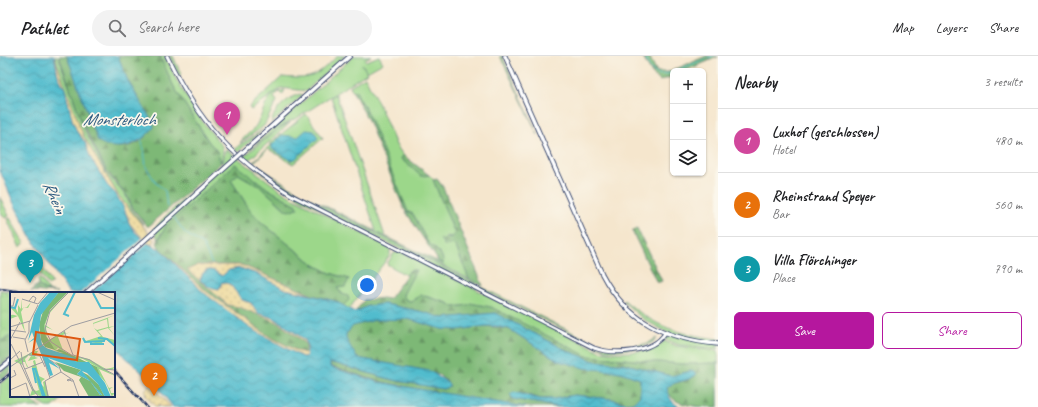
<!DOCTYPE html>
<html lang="en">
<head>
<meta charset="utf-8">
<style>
	body { margin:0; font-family:Caveat,sans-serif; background:#f2f2f2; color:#202124 }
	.controls { position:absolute; right:12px; top:12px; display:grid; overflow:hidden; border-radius:6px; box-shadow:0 1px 3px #0004 }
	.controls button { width:36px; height:36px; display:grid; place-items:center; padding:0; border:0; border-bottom:1px solid #e0e0e0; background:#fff; color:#202124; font:20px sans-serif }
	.you { position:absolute; left:367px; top:229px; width:14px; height:14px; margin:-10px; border:3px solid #fff; border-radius:50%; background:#1a73e8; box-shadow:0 0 0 6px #1a73e833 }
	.badge { display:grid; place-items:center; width:26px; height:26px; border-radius:50%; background:#b5179e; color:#fff; font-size:13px; font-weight:700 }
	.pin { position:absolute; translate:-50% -33px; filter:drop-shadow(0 1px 2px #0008) }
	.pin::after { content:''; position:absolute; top:21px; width:14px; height:12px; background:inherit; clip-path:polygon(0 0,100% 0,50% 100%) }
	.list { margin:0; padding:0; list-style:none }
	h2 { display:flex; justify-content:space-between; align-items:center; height:52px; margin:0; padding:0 16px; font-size:17px }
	h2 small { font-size:13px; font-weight:400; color:#757577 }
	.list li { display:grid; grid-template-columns:26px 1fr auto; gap:12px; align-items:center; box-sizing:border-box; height:64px; padding:0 16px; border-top:1px solid #e0e0e0 }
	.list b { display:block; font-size:15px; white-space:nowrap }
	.list p { margin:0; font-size:13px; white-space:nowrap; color:#757577 }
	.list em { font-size:13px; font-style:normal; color:#757577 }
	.actions { display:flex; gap:8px; padding:12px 16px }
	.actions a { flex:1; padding:9px 0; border:1px solid #b5179e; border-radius:6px; text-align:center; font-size:14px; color:#b5179e }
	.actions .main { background:#b5179e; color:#fff }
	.icon { flex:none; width:22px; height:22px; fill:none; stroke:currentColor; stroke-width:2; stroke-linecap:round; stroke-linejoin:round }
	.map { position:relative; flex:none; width:718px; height:351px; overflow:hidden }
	header { display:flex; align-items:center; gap:24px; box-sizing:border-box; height:56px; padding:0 20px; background:#fff; border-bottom:1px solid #e0e0e0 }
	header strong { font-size:19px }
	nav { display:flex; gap:22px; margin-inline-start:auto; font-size:14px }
	.search { width:280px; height:36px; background:#f2f2f2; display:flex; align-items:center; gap:10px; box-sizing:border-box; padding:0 14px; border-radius:22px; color:#757577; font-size:15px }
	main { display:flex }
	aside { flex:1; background:#fff }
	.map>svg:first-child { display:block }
	.railway { fill:#ccc2b9 }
	.green { fill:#9cd78a; stroke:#5c8374 }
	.forest { fill:url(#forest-firs); stroke:#4c746a }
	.sand { fill:url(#sand-dots); stroke:#84847e }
	.park { fill:url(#park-crowns); stroke:#5c8374 }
	.water { fill:url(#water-waves); stroke:#367696 }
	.pier { fill:#f5e6cd }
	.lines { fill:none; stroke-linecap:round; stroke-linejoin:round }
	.stream { stroke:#51bccd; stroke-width:1 }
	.tertiary-casing { stroke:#3c4a6f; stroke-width:5 }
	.primary-casing { stroke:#3c4a6f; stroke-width:5.5 }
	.tertiary { stroke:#fff; stroke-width:3 }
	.primary { stroke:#fff; stroke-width:3.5 }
	.rail-casing { stroke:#1b2f5e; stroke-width:2.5 }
	.rail { stroke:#fbf7ec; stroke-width:1; stroke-dasharray:3; stroke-linecap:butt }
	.primary-bridge-casing { stroke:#3c4a6f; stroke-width:5.5; stroke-linecap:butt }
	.primary-bridge { stroke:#fff; stroke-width:3.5 }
	.labels { text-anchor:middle; stroke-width:3.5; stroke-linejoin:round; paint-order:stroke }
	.water-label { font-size:17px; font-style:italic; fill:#2b597f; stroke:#fbf7ec }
	.inset-river { fill:none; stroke:#51bccd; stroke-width:2 }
	.inset-road { fill:none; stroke:#9e9da1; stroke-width:1 }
	.view { fill:#de5710; fill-opacity:0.15; stroke:#de5710; stroke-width:2 }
	.inset-edge { fill:none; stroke:#1b2f5e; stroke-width:2 }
</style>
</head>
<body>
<header>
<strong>Pathlet</strong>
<div class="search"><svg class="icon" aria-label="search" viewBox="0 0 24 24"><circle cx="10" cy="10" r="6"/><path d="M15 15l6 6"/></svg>Search here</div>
<nav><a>Map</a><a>Layers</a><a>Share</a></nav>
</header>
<main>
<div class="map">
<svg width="718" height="351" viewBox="0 0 718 351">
	<defs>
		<pattern id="forest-firs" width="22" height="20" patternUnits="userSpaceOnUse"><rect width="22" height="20" fill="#7db876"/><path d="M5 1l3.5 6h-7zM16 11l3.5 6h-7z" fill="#669664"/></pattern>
		<pattern id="sand-dots" width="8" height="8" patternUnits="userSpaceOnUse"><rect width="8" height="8" fill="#eeda9e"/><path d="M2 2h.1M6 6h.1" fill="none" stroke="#ccbb8a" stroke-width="1.8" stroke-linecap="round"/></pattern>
		<pattern id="park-crowns" width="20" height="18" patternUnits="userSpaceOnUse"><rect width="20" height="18" fill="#9cd78a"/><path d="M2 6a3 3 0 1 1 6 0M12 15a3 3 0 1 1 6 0" fill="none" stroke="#86b97a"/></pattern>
		<pattern id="water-waves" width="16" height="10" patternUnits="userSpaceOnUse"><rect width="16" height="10" fill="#51bccd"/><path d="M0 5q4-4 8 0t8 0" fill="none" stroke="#4299aa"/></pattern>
	</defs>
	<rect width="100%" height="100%" fill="#fbf7ec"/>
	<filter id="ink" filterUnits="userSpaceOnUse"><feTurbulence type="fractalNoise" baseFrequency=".025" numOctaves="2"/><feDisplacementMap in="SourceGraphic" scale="8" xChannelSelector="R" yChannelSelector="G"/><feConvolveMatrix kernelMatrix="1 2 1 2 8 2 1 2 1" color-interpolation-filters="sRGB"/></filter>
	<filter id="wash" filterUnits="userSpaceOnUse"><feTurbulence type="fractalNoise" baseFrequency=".012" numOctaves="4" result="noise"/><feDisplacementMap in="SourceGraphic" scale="16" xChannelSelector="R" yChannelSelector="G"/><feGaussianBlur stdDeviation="0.9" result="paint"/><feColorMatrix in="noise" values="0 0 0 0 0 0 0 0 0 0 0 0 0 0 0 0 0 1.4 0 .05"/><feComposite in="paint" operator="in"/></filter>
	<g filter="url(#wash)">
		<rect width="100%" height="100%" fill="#f5e6cd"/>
		<!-- railway -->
		<path class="railway" d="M0,231L20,233L36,237L0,234Z"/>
		<!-- green -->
		<g class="green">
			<path d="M55,0H58L85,75L106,116L126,140L132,154L144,169L134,160L118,139L84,81L73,56Z"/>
			<path d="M160,0H165L177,25L199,61L222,90L223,96L221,107L217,95L209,86L174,31Z"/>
			<path d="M169,0H173L181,18L179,20Z"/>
			<path d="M338,0H345L306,35L281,32L251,54L249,51L282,21C315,24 313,21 338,0Z"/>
			<path d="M354,0H371L365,3L367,5L379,0L383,7L367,16L362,8L367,17L297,62L288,66L249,94Z"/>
			<path d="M500,0H502L538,79Z"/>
			<path d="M365,21L381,53L396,89L403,99L401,103L425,120L429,119C443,130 446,160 455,178L452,181L446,180L447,190L452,188L456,191L469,223L304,140L252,107L269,90L275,89L269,88L306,58L323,82L293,108L268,93L253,107L303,139L376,175L331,41L336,38L385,180L443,208C441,191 433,195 426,183C421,175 418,166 413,158L408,156L364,50L356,36H353L350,30Z"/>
			<path d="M285,34L282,39L279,36L274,41L277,45L264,70L240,87C244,80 250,77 255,71C265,57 264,36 285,34Z"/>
			<path d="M300,38L303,39L272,67C272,54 289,41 300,38Z"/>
			<path d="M291,66L249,104L243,101L281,71Z"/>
			<path d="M263,74L238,96L235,94L238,90Z"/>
			<path d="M226,93L284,137L390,192V199L349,253L343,250L349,244L337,232L349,223L330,217L313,208L261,166L250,154L231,124L238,118L261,131L286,154L297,149L268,133L235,108L161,177L158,184L154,173C174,148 200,133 221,110C225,106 223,98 226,93Z"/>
			<path d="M252,110L308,143L476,228L477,232L303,144Z"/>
			<path d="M0,141L9,160L5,162L0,155Z"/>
			<path d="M10,162L24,187L20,192L7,163Z"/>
			<path d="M401,196L600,295C615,298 653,297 664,285L677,290L718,295V307L682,308L587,300L468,249L454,251L448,247L421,239L411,245L406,244L403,239L410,214L407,220L387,208L394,197Z"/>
			<path d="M29,201H32L35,213L21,206L22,204L28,205Z"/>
			<path d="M35,201L52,227L49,230L38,215L34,202Z"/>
			<path d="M40,222L50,236L39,230L33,232L39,228L38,224Z"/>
			<path d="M479,230L600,290C615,294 633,291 648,287C651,286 654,283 657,282C650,293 617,295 605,294L479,232Z"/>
			<path d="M624,244C657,272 676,277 718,283V293L679,289L665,283L668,277L643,263L624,246Z"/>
			<path d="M11,319V340H65L53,351H46L34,341L31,346L42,351H0V328Z"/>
		</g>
		<!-- forest -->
		<g class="forest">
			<path d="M59,0H67L98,85C121,96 144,92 153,67L128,25L118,0H160L174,31L208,85L217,95L221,107L149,170H147L133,153L127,140L106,114L81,64Z"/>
			<path d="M642,0H649L657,16H668L707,0L718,1L684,15H673V20L660,25L652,18Z"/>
			<path d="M356,35L371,65L408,156L413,158C418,166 422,175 426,184C433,194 444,194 443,208L439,206L404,153L368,64L353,36Z"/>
			<path d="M403,99L429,119L421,120L401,103Z"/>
			<path d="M235,108L268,133L297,149L298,152L289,155L286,154L261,131L238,118L231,124L250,154L261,166L313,208L330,217L349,223L345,231L337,232L342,238L348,240L349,244L343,250L335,245L312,239L242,209H198L188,214L228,249L239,251L277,266L303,285L306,289V297L298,295L270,281L206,235L160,193L157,187L166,170Z"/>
			<path d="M437,123L443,131L483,230L469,223L456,191L452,188L445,190L440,183L452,181L455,178L433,124Z"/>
			<path d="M637,172L662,225L657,227L632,175Z"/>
			<path d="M410,214H416L403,239L406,244L411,245L421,239L448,247L454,251L468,249L470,247L491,251L587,300L682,308L718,307V351C698,351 669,351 667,331C676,324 688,327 697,318L691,315L671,320L626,308L594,305L568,295L495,257L443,262L423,256L385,248L368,250L355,256L364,244L382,242L389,243Z"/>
			<path d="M39,230L47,235L57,237L31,235Z"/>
			<path d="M408,263L442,273H464L485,270L509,273L559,305L621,316L640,323V340L634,346L625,347L612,343L574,339L554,343H540L527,338H511L513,343L560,351H525L433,336L378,325L330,310L331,307L337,308L393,324L443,333L449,331V328L439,319L422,314L357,302C353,297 348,290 346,283C341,261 395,263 408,263Z"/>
			<path d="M11,280V301L0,311V285Z"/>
			<path d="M11,307V316L0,324V317Z"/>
		</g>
		<!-- sand -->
		<g class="sand">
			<path d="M54,0L84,81L118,139L155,185L152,187L155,190L147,187L129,167L128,161L115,137L107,129L90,101L81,80L77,76L71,63L65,33L58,20Z"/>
			<path d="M160,193L206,235L270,281L298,295L305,297L307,290L303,285L277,266L239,251L228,249L187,214L198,209H242L312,239L285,233L257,218L240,212L229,214L222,220L215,215L209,214L200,222L208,230L219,233L222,226L230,228L242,244L251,247L258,257L274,262L304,283L308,290L307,300L302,301L198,248L202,235Z"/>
			<path d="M150,329L171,351H161L158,348L159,351H156L146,340L145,334Z"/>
		</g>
		<!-- park -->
		<path class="park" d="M0,234L25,237H11V280L0,285Z"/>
		<!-- water -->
		<g class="water">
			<path d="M0,0H54L58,20L65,33L72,63L77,76L85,86L90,101L107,129L115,137L124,152L129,167L134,175L147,187L160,193L204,237L250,272L302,301H306L308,289L304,283L274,262L258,257L251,247L242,244L230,228L222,226L219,233L209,231L200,224L203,217C211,210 216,217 222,220L229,214L240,212L257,218L285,233L335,245L355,256L368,250L385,248L423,256L443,262L495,257L568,295L594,305L626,308L671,320L691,315L697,318C688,326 677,324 667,331C668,341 671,346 680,351H560L513,343L510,338L514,336L540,343H554L574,339L612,343L625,347L634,346L640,340V323L621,316L584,312L559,305L509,273L496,270H485L457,274L442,273L408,263L375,264L353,270L346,278V283L357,302L430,315L449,328V331L443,333L393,324L337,308L330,307V311L378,326L525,351H173L159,333L114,290V237H69L32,183L14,148L0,115Z"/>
			<path d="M67,0H118L128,25L153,67L154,71C141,88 117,98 98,85Z"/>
			<path d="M306,74L314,75L318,82L295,103L291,104L272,93V89L282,79L298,81Z"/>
		</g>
		<!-- pier -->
		<path class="pier" d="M143,182L148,186L123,209L90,237H81Z"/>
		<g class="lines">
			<!-- stream -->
			<g class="stream">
				<path d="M644,0C652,16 655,23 673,16"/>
				<path d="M675,15L713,0"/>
				<path d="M141,83L144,94L146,111L156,127L165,135L167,151"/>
				<path d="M173,160L185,177L203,189L212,208"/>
			</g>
		</g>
	</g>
	<g filter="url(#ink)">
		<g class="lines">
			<defs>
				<path id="tertiary" d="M167,0C198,65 231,102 293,140L594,292C614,299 653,297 665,277"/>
				<g id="primary">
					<path d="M505,0L602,218C627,266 666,283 718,288"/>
					<path d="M244,95L350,0"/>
					<path d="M86,237L155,175"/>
					<path d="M0,313L11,304"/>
				</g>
			</defs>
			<!-- tertiary casing -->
			<use href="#tertiary" class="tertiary-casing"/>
			<!-- primary casing -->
			<use href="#primary" class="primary-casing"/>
			<!-- tertiary -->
			<use href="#tertiary" class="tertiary"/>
			<!-- primary -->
			<use href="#primary" class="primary"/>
			<defs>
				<g id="rail">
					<path d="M0,233L32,237"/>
					<path d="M114,314L147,351"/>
					<path d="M0,326L11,317"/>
				</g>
			</defs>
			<!-- rail casing -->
			<use href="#rail" class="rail-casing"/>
			<!-- rail -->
			<use href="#rail" class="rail"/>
			<defs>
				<path id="primary-bridge" d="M155,175L244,95"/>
			</defs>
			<!-- primary-bridge casing -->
			<use href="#primary-bridge" class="primary-bridge-casing"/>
			<!-- primary-bridge -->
			<use href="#primary-bridge" class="primary-bridge"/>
		</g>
	</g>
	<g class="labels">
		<!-- water labels -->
		<g class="water-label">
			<text x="119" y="69">Monsterloch</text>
			<text transform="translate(55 141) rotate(66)" y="6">Rhein</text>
		</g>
	</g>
	<!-- overview -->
	<g transform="translate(10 236)">
		<rect width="105" height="105" fill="#f5e6cd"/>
		<path d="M58,0L38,23L35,33L43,38L36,35L37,45L39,48L69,31L55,39L56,42L60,40L48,45L53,58L60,63L79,67L96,77L105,75L102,78H96L105,84L89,77L99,96L103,95L100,97L101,101H105L102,104H105L102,105L96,91L88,82L73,73L81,76L89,83L87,75L73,67L59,64L48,56L45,59L38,49L35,40L34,34L38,21ZM11,7L12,17L14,15H17L21,10L18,16L14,15L11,20L15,40L8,24L0,27V23H3L0,22L8,24L1,16L6,17L8,21V13L11,17ZM105,23L98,26L99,35L105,34L99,36L105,44L98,36L88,39L93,45L105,48V54L95,47L91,52L75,49L72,44L76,49L91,44L84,36L83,31L82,27L83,31ZM97,27L98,35L87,38L84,36L83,32ZM25,59H28L25,65L28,66L18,69L21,64L25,65L19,63L15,67L16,71L18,75L24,73L23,69L25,68L29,84L35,87L32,89L31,92L34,95L33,90L35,89L39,105H33L25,74L32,105L26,102L20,104L22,98L13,78L21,95L26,99L29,98L23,77L21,74L18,75H17L15,70H12L13,73L4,69Z" fill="#9cd78a" fill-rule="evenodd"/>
		<path d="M49,0H58L40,18L34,34L36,44L45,58L35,55L42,61L36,57L31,48L29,33L33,19ZM49,57L87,75L90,84L74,72L46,64L49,63L45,60L54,61L45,59ZM45,70L71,78L67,82L80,89L90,103H92L72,80L78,83L89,93L95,105H79L69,88L71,85L54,79Z" fill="#7db876"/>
		<path d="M40,0H49L31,23L29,38L32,52L36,56L65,66L66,70H79L95,91L101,105H95L88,92L77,81L72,79L92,103H90L80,89L67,82L71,78L38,66L50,77L39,71L43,83L40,84L25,47L18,51L24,46L22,40L18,49L24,23L30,11Z" fill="#51bccd"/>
		<path class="inset-river" d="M83,1L91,16H105M0,15L5,16L8,7M59,24L54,22L65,0M73,46L75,50L94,49L95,46M88,46L97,47L105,54M81,49V52H94M25,76L35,105M25,76L33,105M25,77H23L26,91"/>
		<path class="inset-road" d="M59,0L40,19L35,37L41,50L63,64M87,0L105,8M12,7L28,12M19,9L23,4L26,6L24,11M28,12L38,0M0,14H3L5,5M0,35L20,29M0,38L16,40M54,39L63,63L80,68L93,77L105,78M3,45L15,47M0,48L10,30M1,52L9,68M11,60L13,73L24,99L29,105M18,60L15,48L19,40V31L28,13M19,63L30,64L35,75M32,63L40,86M0,68L10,59M40,68L49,74L51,80M10,71L23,99M0,75L61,34L105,21M15,77L33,70M94,77L105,83M51,80L63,88L69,105M0,86L6,83L4,78M61,89L60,87L57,88L58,89L60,88L61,89H63M16,91L20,105M0,98L16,91M38,105L35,89L51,80"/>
		<path class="view" d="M26,40L70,47L67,68L23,62Z"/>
		<rect width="105" height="105" class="inset-edge"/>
	</g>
</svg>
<div class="controls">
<button>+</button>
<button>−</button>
<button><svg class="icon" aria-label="layers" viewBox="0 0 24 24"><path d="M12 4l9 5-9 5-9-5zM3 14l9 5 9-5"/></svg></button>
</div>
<div class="you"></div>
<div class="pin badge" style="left:227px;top:79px;background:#d1479c">1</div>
<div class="pin badge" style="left:154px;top:340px;background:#e8710a">2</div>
<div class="pin badge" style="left:30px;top:227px;background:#0f9aa8">3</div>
</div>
<aside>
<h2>Nearby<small>3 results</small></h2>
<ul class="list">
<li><span class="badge" style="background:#d1479c">1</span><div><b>Luxhof (geschlossen)</b><p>Hotel</p></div><em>480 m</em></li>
<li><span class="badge" style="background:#e8710a">2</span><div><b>Rheinstrand Speyer</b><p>Bar</p></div><em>560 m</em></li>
<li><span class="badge" style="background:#0f9aa8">3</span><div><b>Villa Flörchinger</b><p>Place</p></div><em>790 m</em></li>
</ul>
<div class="actions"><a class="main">Save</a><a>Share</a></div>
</aside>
</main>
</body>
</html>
